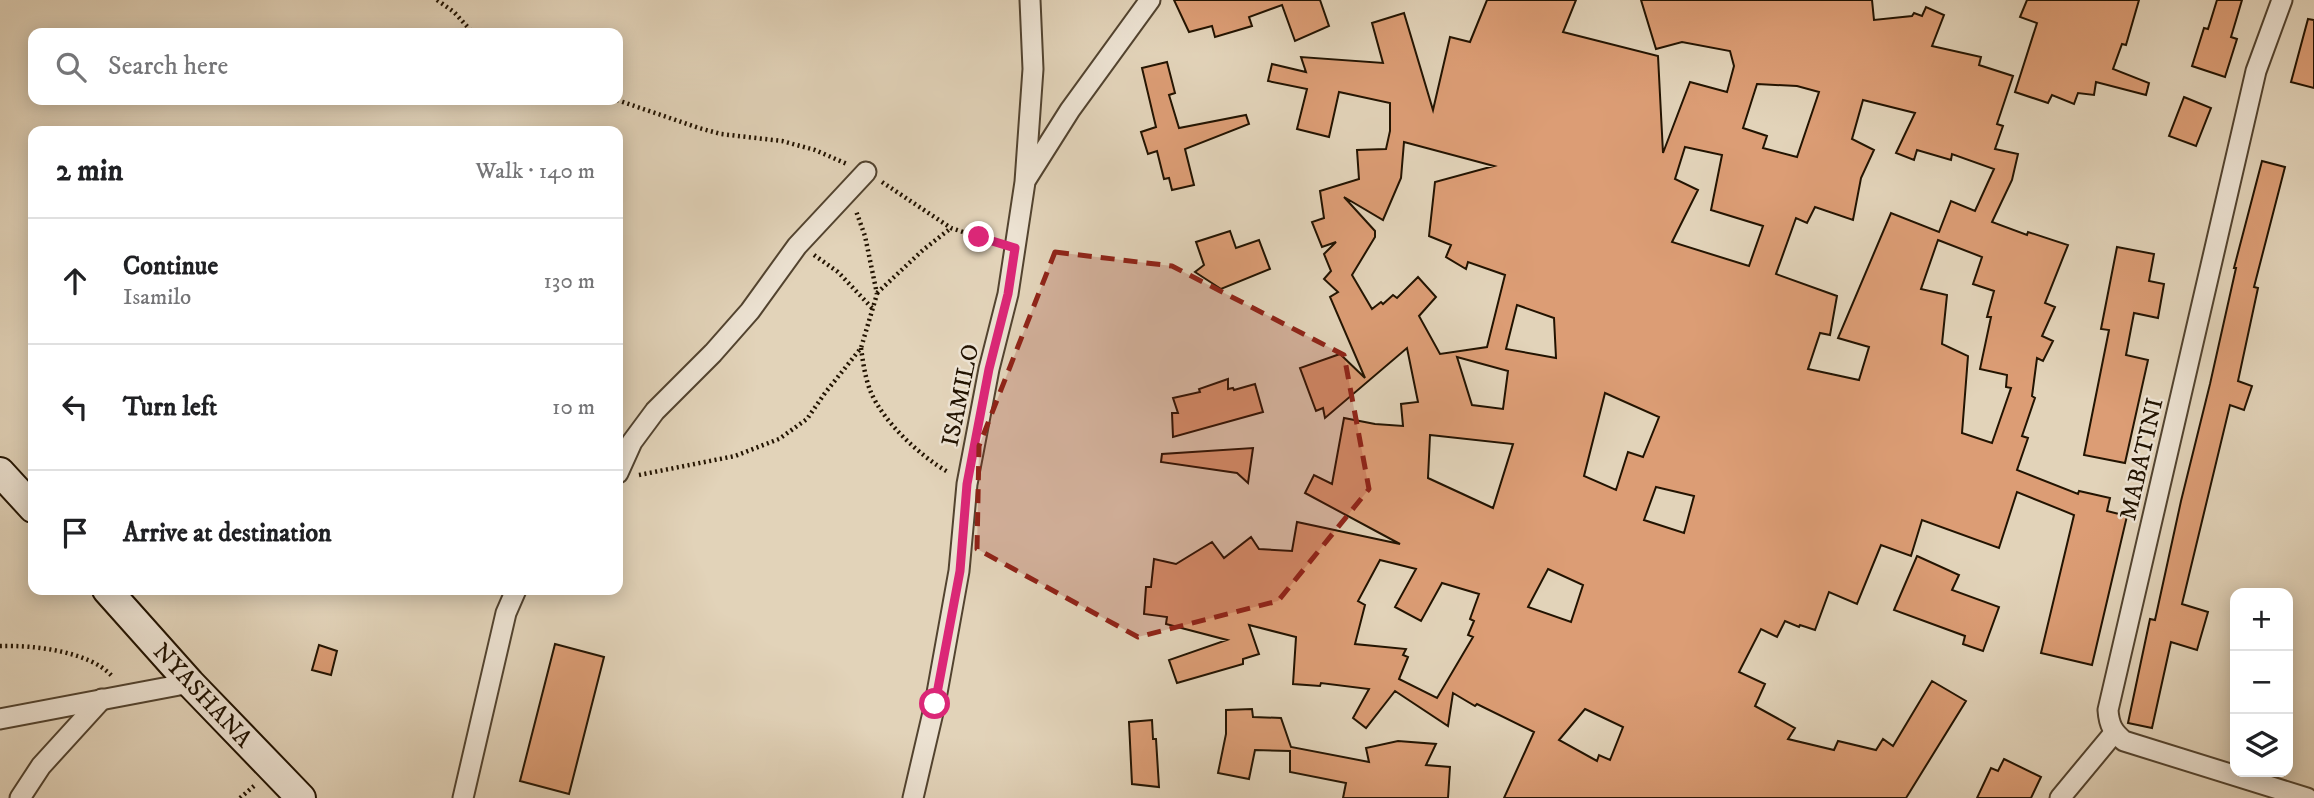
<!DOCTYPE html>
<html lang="en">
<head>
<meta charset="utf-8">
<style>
	body { margin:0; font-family:"IM FELL DW Pica",serif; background:#f6f6f6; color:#202124 }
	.controls { position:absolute; right:21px; bottom:21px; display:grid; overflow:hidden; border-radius:14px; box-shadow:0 4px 18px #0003 }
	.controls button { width:63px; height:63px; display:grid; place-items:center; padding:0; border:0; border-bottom:2px solid #e0e0e0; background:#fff; color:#202124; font:35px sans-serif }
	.stop { position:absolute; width:21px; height:21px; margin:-16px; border:5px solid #db2777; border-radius:50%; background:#fff }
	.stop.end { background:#db2777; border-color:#fff; box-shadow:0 2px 7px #0008 }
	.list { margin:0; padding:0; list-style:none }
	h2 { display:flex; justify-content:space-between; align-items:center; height:91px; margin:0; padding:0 28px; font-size:30px }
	h2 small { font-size:23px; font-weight:400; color:#757577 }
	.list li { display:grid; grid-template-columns:46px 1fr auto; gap:21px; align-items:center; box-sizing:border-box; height:126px; padding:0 28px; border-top:2px solid #e0e0e0 }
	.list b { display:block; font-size:26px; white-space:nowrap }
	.list p { margin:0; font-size:23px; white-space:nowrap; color:#757577 }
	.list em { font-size:23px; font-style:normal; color:#757577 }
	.icon { flex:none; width:38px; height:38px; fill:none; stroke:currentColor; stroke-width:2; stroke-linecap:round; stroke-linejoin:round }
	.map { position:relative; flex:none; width:2314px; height:798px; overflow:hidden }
	.search { position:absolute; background:#fff; box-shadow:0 4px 18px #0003; left:28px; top:28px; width:595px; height:77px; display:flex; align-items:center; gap:18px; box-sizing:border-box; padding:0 24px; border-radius:14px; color:#757577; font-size:26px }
	.panel { position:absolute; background:#fff; box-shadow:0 4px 18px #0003; left:28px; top:126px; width:595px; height:469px; border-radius:14px }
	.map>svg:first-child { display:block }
	.building { fill:#dc9d75; stroke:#221301; stroke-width:2; fill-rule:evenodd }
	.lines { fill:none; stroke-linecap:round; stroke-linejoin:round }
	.street-casing { stroke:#52432f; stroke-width:23 }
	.secondary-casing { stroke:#221301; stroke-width:32 }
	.path { stroke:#221301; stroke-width:4.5; stroke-dasharray:2 3.5; stroke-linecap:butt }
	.street { stroke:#ece2d2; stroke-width:19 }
	.secondary { stroke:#ece2d2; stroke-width:28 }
	.route { stroke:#db2777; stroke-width:9 }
	.marked { fill:#8f2418; fill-opacity:0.2; stroke:#8f2418; stroke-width:5; stroke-dasharray:14 9; stroke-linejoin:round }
	.labels { text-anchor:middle; stroke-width:5; stroke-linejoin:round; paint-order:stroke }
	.street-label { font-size:24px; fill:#221301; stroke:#ece2d2 }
</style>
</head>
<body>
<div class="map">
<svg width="2314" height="798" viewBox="0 0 2314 798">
	<rect width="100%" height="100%" fill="#e2d3b9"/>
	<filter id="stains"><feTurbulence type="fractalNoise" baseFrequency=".00286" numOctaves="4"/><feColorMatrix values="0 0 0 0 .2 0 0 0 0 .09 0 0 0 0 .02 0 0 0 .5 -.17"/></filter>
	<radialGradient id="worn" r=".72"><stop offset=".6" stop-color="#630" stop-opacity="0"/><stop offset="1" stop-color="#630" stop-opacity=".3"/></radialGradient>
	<!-- building -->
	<g class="building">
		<path d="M1174,0H1320L1329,26L1295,41L1282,5L1249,17L1252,26L1215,37L1212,26L1189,32Z"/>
		<path d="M1487,0H1576L1563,32L1658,56L1663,153L1690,82L1727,92L1734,66L1730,51L1682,42L1656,49L1641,0H1872L1874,20L1912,16L1914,13L1922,16L1926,7L1944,15L1932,46L1981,57L1979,65L2013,76L1997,124L2003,126L1995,149L2018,154L2012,180L1992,222L2027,235L2028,232L2068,245L2045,303L2055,307L2042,336L2053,341L2043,361L2037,358L2032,396L2035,398L2022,436L2028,438L2017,470L2078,494L2079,491L2110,498L2107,511L2127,516L2092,665L2041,653L2074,515L2017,492L1999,548L1922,520L1911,556L1881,545L1857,604L1829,592L1815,630L1800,625L1799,627L1785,621L1777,637L1761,629L1739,672L1765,684L1755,706L1795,728L1788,739L1834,750L1838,741L1876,750L1883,739L1893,746L1932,681L1966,701L1906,798H1504L1534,732L1477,704L1475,706L1453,693L1448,726L1395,691L1366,728L1353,718L1369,689L1321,683L1320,686L1293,684L1296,637L1249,625L1259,654L1243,659V664L1177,683L1169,660L1227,640L1166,624L1167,617L1144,614L1146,587H1151L1154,559L1176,564L1212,542L1224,558L1251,537L1259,549L1292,551L1297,522L1400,544L1305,493L1314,475L1332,484L1344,418L1375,424L1403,426L1401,404L1418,402L1407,348L1325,418L1323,408L1316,411L1300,368L1340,354L1365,378L1330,297L1338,292L1324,279L1331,271L1324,254L1336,242L1322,247L1312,222L1324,218L1320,191L1359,179L1357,150L1386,149L1390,131V103L1339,92L1329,137L1297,129L1307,89L1268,81L1272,64L1306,72L1301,57L1383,63L1372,23L1404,13L1433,110L1450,37L1470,42ZM1757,84L1797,86L1819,92L1797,157L1763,148L1767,136L1743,128ZM1863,100L1915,113L1896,153L1914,160L1917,150L1951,160L1952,154L1994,169L1975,211L1951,201L1939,232L1891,213L1838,338L1869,347L1859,380L1808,369L1820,333L1830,335L1837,296L1776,274L1796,218L1807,223L1815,207L1853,220L1861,178L1874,150L1852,139ZM1404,142L1494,166L1435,182L1429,236L1451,245L1446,257L1466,269L1468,262L1505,275L1487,347L1440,354L1419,316L1436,297L1418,277L1397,298L1393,295L1383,304L1381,302L1372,309L1352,275L1375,237V231L1344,197L1383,220L1401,178ZM1685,147L1722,155L1711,210L1763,226L1749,266L1672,242L1698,190L1675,179ZM1938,240L1982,257L1973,284L1994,291L1987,317H1991L1980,369L2007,375L2006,387L2011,388L1992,443L1962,433L1968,356L1942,344L1947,295L1921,289ZM1517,305L1554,318L1556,358L1506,349ZM1457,357L1508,371L1503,409L1472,405ZM1605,393L1659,417L1643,457L1628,452L1616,490L1584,476ZM1430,435L1513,444L1493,508L1428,478ZM1656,487L1694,496L1684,533L1644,520ZM1380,560L1416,569L1395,607L1421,621L1442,583L1479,594L1470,619L1474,621L1468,635L1473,637L1437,698L1399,679L1408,657L1403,655L1406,649L1355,644L1365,605L1358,601ZM1548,569L1583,585L1571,622L1528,607ZM1585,709L1623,727L1610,760L1599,755L1597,761L1559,740Z"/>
		<path d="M2027,0H2139L2126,45L2122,44L2113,69L2149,83L2146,95L2096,82L2094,95L2078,93L2074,104L2052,95L2048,103L2015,92L2037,23L2020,17Z"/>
		<path d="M2217,0H2242L2231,37L2237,39L2225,77L2192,66L2204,28L2208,29Z"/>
		<path d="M2308,19L2314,20V88L2291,82Z"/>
		<path d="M1167,62L1175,93L1169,95L1179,128L1246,115L1249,124L1185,149L1194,185L1172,190L1169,178L1164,179L1157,151L1148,154L1141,132L1156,127L1142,68Z"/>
		<path d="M2184,97L2211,108L2196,146L2169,136Z"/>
		<path d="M2262,161L2285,167L2254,287L2258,288L2238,381L2252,386L2244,410L2230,405L2182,604L2208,612L2197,650L2171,642L2152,728L2128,723L2150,619L2155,620L2181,501L2210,384L2236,268H2234Z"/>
		<path d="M1230,231L1236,248L1259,240L1270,269L1221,289L1195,272L1204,265L1196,242Z"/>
		<path d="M2117,247L2154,254L2149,281L2164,284L2158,318L2134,313L2126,355L2148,360L2125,463L2084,455L2109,330L2101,329Z"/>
		<path d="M1228,379V389L1233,388L1234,390L1255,384L1263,412L1173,437L1172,413H1178L1173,398L1200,392L1199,389Z"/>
		<path d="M1253,448L1248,483L1237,473L1161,462L1162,454Z"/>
		<path d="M1917,556L1959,575L1952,590L1999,607L1983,651L1963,644L1965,636L1894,610Z"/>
		<path d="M555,644L604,657L569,794L520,781Z"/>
		<path d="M319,645L337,651L331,675L312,670Z"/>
		<path d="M1252,709L1253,717L1281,718L1291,747L1369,762L1366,748L1398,741L1436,744L1426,765L1450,767L1448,798H1343L1346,783L1290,772V751L1255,750L1249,779L1218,773L1226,734V710Z"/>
		<path d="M1152,720L1153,739H1156L1159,787L1132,784L1129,722Z"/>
		<path d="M2004,759L2041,777L2031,798H1977L1991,768L1998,771Z"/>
	</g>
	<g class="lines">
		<defs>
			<g id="street">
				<path d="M2282,0L2256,71L2108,710C2109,725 2113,732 2124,741L2307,798"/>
				<path d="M1027,178L1070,110L1150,0"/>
				<path d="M618,473L632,442L655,411L713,353L750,311L797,246L866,172"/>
				<path d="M0,719L190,683"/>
				<path d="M20,798L41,766L102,699"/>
				<path d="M463,798L506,613L516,590"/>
				<path d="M913,798L935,704L959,571L967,484L989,369L1008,294L1025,182L1033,69L1030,0"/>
				<path d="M2060,798L2114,733"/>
			</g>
			<g id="secondary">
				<path d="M0,472L33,508"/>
				<path d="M107,590L190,683L301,798"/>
			</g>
		</defs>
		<!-- street casing -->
		<use href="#street" class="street-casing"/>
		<!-- secondary casing -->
		<use href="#secondary" class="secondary-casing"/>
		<!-- path -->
		<g class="path">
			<path d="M437,0L454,12L473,33"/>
			<path d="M617,100L699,128L721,134L782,141L815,150L847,164"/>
			<path d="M882,182L951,228L997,243"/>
			<path d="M814,255L838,272L872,308"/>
			<path d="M877,293L923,250L951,228"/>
			<path d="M861,348C863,362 865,377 870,390C882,421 920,456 948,472"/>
			<path d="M639,475L735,456L779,439L807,419L825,393L861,348L877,294L865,236L856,211"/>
			<path d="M0,646C33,645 89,651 112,676"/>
			<path d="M240,798L254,786"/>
		</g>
		<!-- street -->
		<use href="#street" class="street"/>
		<!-- secondary -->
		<use href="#secondary" class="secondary"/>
	</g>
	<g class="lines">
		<!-- route -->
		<path class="route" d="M935,704L960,571L967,484L989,369L1008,294L1015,248L979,237"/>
	</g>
	<!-- marked area -->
	<path class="marked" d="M1055,252L1172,266L1344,355L1369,489L1278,601L1138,637L977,549L979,446Z"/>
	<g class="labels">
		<!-- street labels -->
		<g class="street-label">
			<text transform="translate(960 395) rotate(-78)" y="8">ISAMILO</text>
			<text transform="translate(2141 459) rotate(-77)" y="8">MABATINI</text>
			<text transform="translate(203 695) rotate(47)" y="8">NYASHANA</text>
		</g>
	</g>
	<rect width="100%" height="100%" filter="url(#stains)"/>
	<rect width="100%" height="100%" fill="url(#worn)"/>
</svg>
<div class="controls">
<button>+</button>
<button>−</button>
<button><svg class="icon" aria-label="layers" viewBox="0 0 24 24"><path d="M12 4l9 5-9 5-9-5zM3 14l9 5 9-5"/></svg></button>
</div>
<div class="stop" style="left:935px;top:704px"></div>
<div class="stop end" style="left:979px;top:237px"></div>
<div class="search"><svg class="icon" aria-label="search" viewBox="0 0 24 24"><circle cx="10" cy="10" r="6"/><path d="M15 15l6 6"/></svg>Search here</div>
<section class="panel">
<h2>2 min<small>Walk · 140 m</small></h2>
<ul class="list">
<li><svg class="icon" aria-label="ahead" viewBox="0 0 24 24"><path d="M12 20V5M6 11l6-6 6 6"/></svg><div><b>Continue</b><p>Isamilo</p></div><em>130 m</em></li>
<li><svg class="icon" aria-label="left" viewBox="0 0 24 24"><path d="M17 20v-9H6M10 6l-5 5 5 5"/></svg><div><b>Turn left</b></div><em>10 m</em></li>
<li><svg class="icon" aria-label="arrive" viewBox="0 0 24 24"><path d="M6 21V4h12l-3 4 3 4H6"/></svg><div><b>Arrive at destination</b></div></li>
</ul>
</section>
</div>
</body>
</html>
